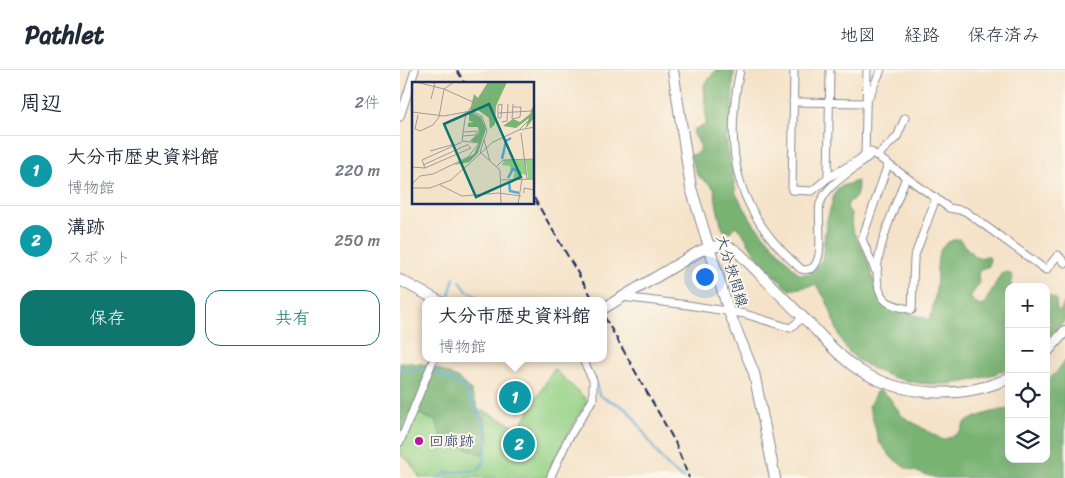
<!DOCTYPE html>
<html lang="ja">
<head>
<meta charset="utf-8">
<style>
	body { margin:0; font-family:Sriracha,"Klee One",sans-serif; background:#f2f2f3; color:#1f2937 }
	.controls { position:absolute; right:15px; bottom:15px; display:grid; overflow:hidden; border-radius:10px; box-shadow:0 5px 20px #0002 }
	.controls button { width:45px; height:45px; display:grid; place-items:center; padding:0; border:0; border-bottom:1px solid #e0e1e3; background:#fff; color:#1f2937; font:25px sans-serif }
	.you { position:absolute; left:304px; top:206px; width:18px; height:18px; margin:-12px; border:4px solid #fff; border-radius:50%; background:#1a73e8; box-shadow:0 0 0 8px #1a73e833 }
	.badge { display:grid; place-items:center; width:32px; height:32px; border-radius:50%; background:#0f766e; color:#fff; font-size:16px; font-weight:700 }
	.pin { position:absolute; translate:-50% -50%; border:2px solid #fff; box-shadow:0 1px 5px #0006 }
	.popup { position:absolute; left:22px; top:227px; width:185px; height:65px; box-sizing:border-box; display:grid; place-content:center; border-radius:10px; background:#fff; filter:drop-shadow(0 1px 4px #0005); font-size:16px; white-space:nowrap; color:#747a83 }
	.popup b { font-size:19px; color:#1f2937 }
	.popup::after { content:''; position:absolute; left:50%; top:100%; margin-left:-10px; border:10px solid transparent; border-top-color:#fff }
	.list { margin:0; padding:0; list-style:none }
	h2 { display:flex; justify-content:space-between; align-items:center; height:65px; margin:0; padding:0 20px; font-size:21px }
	h2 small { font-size:16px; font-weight:400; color:#747a83 }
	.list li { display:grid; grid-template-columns:32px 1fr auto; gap:15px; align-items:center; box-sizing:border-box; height:70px; padding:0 20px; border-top:1px solid #e0e1e3 }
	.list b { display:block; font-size:19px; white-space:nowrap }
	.list p { margin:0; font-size:16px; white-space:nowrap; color:#747a83 }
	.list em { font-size:16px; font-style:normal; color:#747a83 }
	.actions { display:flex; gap:10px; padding:15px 20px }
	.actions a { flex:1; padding:11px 0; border:1px solid #0f766e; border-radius:15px; text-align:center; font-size:18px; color:#0f766e }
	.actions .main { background:#0f766e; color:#fff }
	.icon { flex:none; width:28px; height:28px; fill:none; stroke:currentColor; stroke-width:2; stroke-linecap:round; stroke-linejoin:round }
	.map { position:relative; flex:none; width:665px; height:408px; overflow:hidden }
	header { display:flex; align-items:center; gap:30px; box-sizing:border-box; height:70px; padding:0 25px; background:#fff; border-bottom:1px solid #e0e1e3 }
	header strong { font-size:24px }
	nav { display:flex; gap:28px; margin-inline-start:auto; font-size:18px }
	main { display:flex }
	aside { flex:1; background:#fff }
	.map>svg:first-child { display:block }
	.green { fill:#95d185; stroke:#588072 }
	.forest { fill:#78b372; stroke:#4a7168 }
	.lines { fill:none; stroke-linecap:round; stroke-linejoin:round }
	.stream { stroke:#5ca9d5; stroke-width:2 }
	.street-casing { stroke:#888994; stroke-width:9 }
	.secondary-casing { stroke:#888994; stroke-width:12 }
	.street { stroke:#fff; stroke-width:7 }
	.secondary { stroke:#fff; stroke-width:10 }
	.rail { stroke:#1b2f5e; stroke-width:2; stroke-dasharray:8 4; stroke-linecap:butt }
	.poi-dot { fill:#b5179e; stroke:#fbf7ec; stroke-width:2 }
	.labels { text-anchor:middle; stroke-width:4; stroke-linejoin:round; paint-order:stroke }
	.street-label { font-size:15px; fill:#1b2f5e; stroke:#fbf7ec }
	.poi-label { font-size:15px; fill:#1b2f5e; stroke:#fbf7ec; text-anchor:start }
	.inset-river { fill:none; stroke:#5ca9d5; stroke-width:2.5 }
	.inset-road { fill:none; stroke:#9e9b9e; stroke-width:1 }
	.view { fill:#0f766e; fill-opacity:0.15; stroke:#0f766e; stroke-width:2.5 }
	.inset-edge { fill:none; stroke:#1b2f5e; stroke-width:2.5 }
</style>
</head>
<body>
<header>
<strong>Pathlet</strong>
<nav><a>地図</a><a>経路</a><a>保存済み</a></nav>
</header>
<main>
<aside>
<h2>周辺<small>2件</small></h2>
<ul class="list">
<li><span class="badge" style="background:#0f9aa8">1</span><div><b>大分市歴史資料館</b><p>博物館</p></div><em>220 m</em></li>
<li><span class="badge" style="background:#0f9aa8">2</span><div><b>溝跡</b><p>スポット</p></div><em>250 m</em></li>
</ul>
<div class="actions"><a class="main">保存</a><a>共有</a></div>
</aside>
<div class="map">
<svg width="665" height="408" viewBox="0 0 665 408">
	<rect width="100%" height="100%" fill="#fbf7ec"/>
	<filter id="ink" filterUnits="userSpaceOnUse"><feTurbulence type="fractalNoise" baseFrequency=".02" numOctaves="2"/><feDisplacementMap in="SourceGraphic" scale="10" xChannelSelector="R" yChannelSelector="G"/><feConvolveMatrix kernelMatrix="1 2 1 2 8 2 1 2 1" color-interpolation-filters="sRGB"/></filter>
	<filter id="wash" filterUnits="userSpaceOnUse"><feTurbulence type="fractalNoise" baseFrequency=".0096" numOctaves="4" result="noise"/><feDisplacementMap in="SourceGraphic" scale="20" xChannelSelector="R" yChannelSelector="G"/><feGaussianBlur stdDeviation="1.12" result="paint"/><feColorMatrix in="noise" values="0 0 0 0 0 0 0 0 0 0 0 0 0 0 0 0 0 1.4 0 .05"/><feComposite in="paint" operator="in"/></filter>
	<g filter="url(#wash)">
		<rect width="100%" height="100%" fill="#f5e3c9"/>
		<!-- green -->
		<path class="green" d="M154,299L188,331L166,367L147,408H20L9,391L0,385V361L10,340L36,351L83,384L89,367L82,340L119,358Z"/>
		<!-- forest -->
		<g class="forest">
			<path d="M316,0H334L331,54L326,68L336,124L354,154L399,204H409L422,190L426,154L435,122L439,117L457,111L458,117L456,127L449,132L447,137L451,144L452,159L467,188L479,229L483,234L530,250C532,240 535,230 536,219C539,199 531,172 559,169L575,187L579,188L587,186L590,188L589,196L581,199L578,204L579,214L570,227L578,235L583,236L601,204L606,202L612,205L613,209L610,213L614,217H609V298C565,318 515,321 472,298C464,294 455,289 449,282C432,262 435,235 415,215L389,220L360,192L342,162L335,156L330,162L323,160C318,146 316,132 314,118L297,105L290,85L297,84L301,77L293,62L294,59L304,56L306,52L304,15Z"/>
			<path d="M646,224L656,229L657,240L660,241L665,231V251L646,270Z"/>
			<path d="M665,290V408H537L523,404L506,398L492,388L479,372L469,336L476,322L479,320L489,327L502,346L543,370C553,366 561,364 564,353C579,345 592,341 609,339V389H646V311L656,303Z"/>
			<path d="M3,292L30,295L57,308L70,319L85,354L88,369L83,385L42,368L36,351L10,340L0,361V293Z"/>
		</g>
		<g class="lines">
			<!-- stream -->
			<g class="stream">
				<path d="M60,211L66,220L85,231"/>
				<path d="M48,229L54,208"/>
				<path d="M0,299L26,300"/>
				<path d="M33,301L64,317L85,357L87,375L83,394L78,400L44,403L38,408"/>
				<path d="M196,313L199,325C209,332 220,332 229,342C247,363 258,394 284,408"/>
			</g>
		</g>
	</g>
	<g filter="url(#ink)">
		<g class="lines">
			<defs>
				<g id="street">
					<path d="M340,0C323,82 335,142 401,199C430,207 416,148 420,134C427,112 457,100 472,83"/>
					<path d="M394,0L392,120L412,121L428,108L460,89L465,84L467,0"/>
					<path d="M393,32L466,33L481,0"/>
					<path d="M0,47L15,0"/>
					<path d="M470,81L549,138L565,141L646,200L658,185L665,193"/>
					<path d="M477,86L497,67L505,48"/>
					<path d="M506,107C496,136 463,202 484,229C490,236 503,237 512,240L514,188L536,128"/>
					<path d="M428,108L430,0"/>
					<path d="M475,200L462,169L488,94"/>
					<path d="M222,227L288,235L345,244L390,258L403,248"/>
					<path d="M0,372L34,288"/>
					<path d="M150,408L168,369L193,329V310L182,288"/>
				</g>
				<g id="secondary">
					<path d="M273,0L291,118L329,242L354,303L375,408"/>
					<path d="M0,210L39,231"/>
					<path d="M204,238L300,181C314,175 327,173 339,183C363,207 387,232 412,256C426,271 441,288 459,300C503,327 562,330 609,308"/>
					<path d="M646,283L665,261"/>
				</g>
			</defs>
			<!-- street casing -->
			<use href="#street" class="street-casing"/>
			<!-- secondary casing -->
			<use href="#secondary" class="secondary-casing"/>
			<!-- street -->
			<use href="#street" class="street"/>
			<!-- secondary -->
			<use href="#secondary" class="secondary"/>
			<!-- rail -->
			<g class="rail">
				<path d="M57,0L65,14"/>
				<path d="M134,128L194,231"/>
				<path d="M204,246L275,372L289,408"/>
			</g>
		</g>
	</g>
	<!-- markers -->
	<circle class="poi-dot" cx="19" cy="371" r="5"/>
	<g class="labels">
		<!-- street labels -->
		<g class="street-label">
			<text transform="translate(332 201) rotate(73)" y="5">大分挾間線</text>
		</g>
		<!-- poi labels -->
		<g class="poi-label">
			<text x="29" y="376">回廊跡</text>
		</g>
	</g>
	<!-- overview -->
	<g transform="translate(12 12)">
		<rect width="122" height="122" fill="#f5e3c9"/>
		<path d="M121,77L122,97H116L114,79V93L109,92L107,97H101L103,87L98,89V84L90,83L92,78Z" fill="#95d185"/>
		<path d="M76,0H95L84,24L83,42L78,47L77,36L66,28H58L62,12L66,16ZM122,22V36L113,47L117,36L104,46L91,44L101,37L108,40L118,32ZM57,29L69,35L74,47L66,71L57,80L42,83L62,72L67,61L58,59L67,50L66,45H56V41L62,40L57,39Z" fill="#78b372"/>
		<path class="inset-river" d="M90,77L94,59L99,56M96,96L101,87L109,91M97,100L98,109L107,111"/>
		<path class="inset-road" d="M4,0L32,7L61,20M19,17L23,1M90,22L89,36H86V23ZM101,22L100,37L108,35L109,25H101M56,29L79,0M0,30L32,34L59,29L70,34L75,49L68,70L88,88L89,122M86,31L119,29L123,22M6,33L3,47L8,49L21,43L27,35L32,7L42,0M90,40L95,39L96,22M107,48L123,45M109,51L115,97M51,54L63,53L66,49L52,50M72,58L78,79M50,59L54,29M18,69L43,62M11,83L55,63M85,84L91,78L123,77M0,85L13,86L59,66L55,62M13,86L10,78L50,60M88,98L123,97M0,102L8,94L21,92L56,75L67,61L50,59M28,103L50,114L87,111L109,114M0,106H18L39,98L81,60L107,48L123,32M112,111V106L123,108M106,122L110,97"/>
		<path class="view" d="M77,22L109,95L64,115L32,42Z"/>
		<rect width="122" height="122" class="inset-edge"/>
	</g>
</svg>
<div class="controls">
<button>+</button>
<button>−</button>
<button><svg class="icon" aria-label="locate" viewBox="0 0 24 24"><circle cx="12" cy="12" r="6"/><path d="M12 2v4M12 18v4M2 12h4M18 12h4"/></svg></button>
<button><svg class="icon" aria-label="layers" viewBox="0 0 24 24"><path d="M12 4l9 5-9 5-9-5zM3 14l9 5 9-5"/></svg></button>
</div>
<div class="you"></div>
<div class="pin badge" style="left:115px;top:327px;background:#0f9aa8">1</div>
<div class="popup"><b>大分市歴史資料館</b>博物館</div>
<div class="pin badge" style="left:119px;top:374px;background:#0f9aa8">2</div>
</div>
</main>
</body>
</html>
